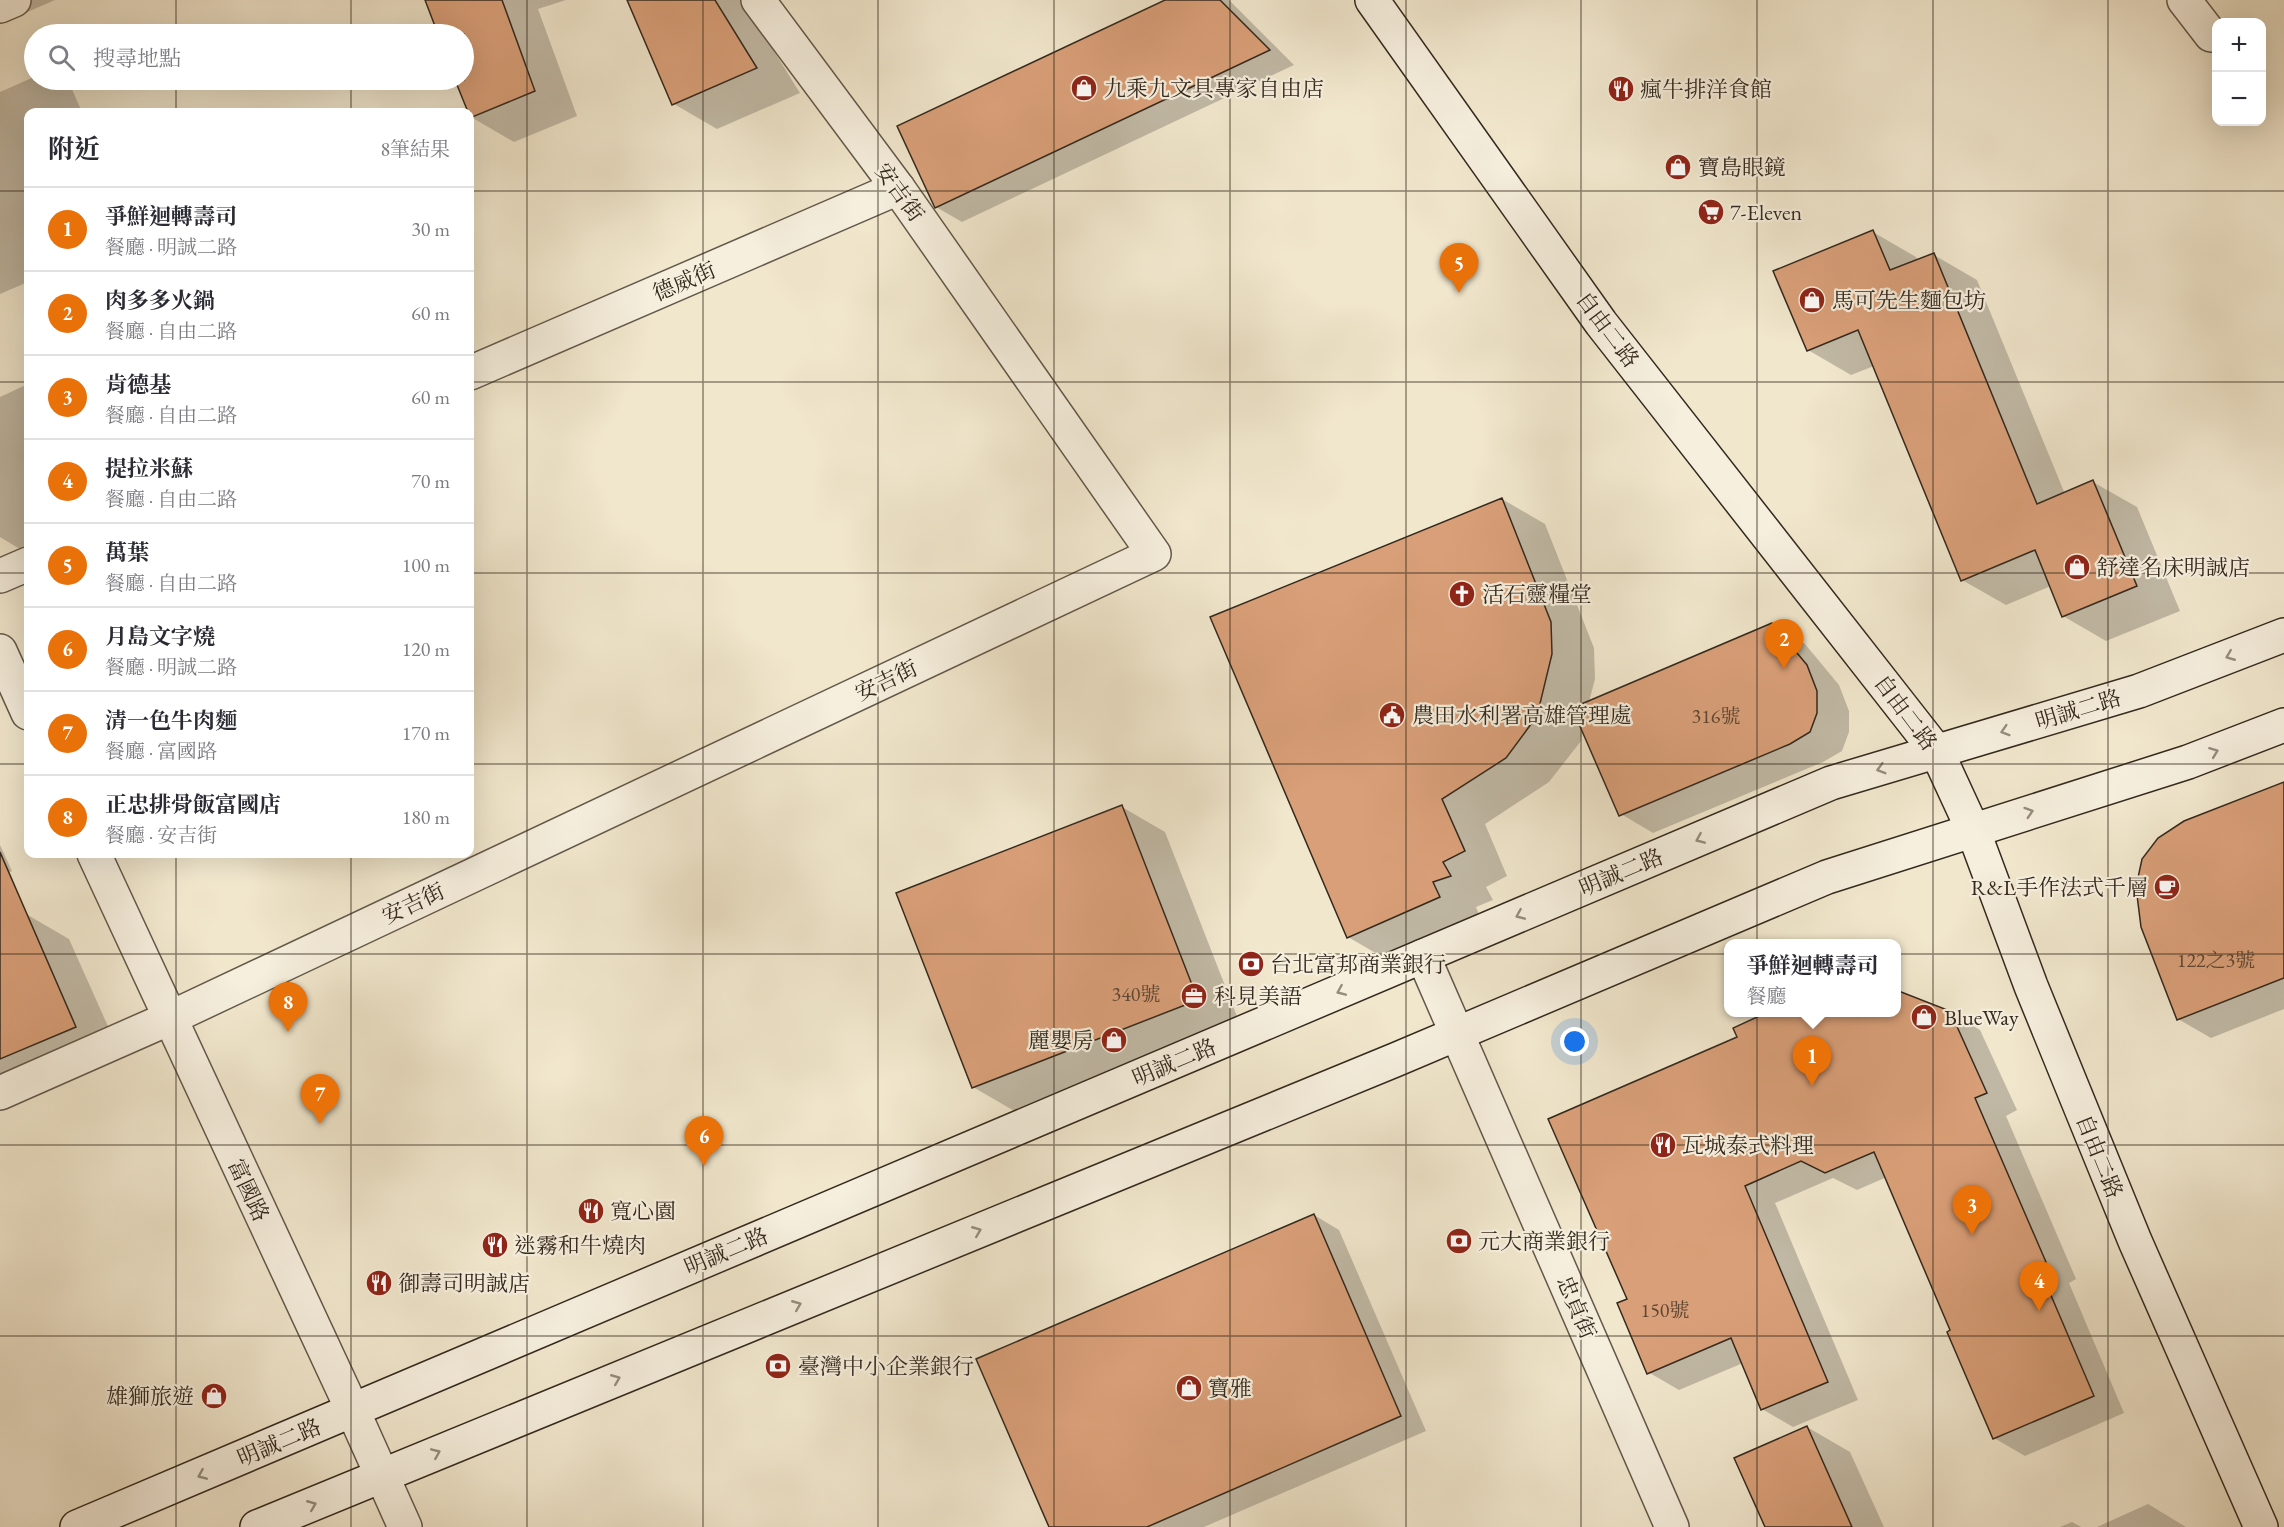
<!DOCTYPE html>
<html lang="zh-TW">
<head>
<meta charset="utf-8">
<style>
	body { margin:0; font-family:"EB Garamond","Noto Serif TC",serif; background:#f7f7f7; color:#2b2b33 }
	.controls { position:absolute; right:18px; top:18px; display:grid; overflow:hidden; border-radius:12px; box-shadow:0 6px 24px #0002 }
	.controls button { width:54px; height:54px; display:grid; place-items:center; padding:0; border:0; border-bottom:2px solid #e1e1e2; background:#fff; color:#2b2b33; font:30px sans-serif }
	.you { position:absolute; left:1575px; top:1042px; width:21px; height:21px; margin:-15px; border:4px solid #fff; border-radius:50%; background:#1a73e8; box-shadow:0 0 0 9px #1a73e833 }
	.badge { display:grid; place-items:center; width:39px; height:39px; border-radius:50%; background:#1a73e8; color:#fff; font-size:20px; font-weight:700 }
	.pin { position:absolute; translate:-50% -50px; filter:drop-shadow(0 2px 3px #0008) }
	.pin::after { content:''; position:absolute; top:32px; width:21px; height:18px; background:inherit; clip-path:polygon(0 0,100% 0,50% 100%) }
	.popup { position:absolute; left:1724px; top:939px; width:177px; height:78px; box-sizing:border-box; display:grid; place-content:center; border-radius:12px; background:#fff; filter:drop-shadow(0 2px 4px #0005); font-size:20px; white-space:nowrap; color:#7c7c81 }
	.popup b { font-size:22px; color:#2b2b33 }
	.popup::after { content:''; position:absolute; left:50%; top:100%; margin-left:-12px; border:12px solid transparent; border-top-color:#fff }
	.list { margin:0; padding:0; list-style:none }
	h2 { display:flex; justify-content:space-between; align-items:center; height:78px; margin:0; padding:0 24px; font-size:26px }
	h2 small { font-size:20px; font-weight:400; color:#7c7c81 }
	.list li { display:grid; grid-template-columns:39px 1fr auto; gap:18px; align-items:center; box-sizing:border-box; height:84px; padding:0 24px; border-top:2px solid #e1e1e2 }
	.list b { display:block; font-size:22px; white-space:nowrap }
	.list p { margin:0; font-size:20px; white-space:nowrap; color:#7c7c81 }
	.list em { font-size:20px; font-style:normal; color:#7c7c81 }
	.icon { flex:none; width:33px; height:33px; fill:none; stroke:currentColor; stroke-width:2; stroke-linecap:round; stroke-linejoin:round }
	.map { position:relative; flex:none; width:2284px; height:1527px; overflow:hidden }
	.search { position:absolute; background:#fff; box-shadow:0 6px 24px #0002; left:24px; top:24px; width:450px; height:66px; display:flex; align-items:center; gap:15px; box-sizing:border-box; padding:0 21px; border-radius:33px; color:#7c7c81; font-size:22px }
	.panel { position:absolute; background:#fff; box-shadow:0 6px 24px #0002; left:24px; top:108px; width:450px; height:750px; border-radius:12px }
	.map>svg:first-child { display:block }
	.shadow { fill:#0003 }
	.building { fill:#d99f78; stroke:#34291e; stroke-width:1.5 }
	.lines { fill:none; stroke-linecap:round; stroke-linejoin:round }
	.street-casing { stroke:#63584a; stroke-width:36 }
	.secondary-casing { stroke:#34291e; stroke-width:36 }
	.street { stroke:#f6efde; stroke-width:33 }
	.secondary { stroke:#f6efde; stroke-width:33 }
	.oneway { stroke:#958c7e }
	.grid { fill:none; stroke:#34291e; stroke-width:1.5; stroke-opacity:0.55 }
	.labels { text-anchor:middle; stroke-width:4.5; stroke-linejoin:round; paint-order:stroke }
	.number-label { font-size:20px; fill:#5d4634 }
	.poi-label { font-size:22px; fill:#34291e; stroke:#f6efde; text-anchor:start }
	.street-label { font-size:22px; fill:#34291e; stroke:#f6efde }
</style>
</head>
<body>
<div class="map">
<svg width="2284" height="1527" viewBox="0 0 2284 1527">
	<rect width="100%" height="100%" fill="#f1e7cd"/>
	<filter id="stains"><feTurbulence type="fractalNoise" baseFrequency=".00333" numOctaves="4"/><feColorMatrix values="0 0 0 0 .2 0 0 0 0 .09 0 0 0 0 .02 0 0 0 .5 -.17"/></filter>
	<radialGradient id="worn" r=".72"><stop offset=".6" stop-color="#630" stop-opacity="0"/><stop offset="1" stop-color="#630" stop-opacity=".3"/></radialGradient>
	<!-- shadow -->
	<g class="shadow">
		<path d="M0,0H55L0,24Z"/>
		<path d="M427,0H566L538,9L577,116L514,142L471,117L457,80H464V34H440Z"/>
		<path d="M629,0H742L800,93L717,129L674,104Z"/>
		<path d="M1169,0H1229L1294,65L962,222L936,207Z"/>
		<path d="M34,77V80H57L71,87L82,112H28V282L0,294V92Z"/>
		<path d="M1873,232L1916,257L1918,261L1934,255L1977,280L2065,494L2093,482L2137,507L2180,611L2106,641L2063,616L2051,586L2006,605L1962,580L1874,366L1851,375L1808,350Z"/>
		<path d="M28,384V554L0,537V397Z"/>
		<path d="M1502,499L1545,524L1594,648L1595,679L1589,702L1772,625L1805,644L1839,685L1849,711V732L1842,751L1823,762L1653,833L1621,814L1583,729L1581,741L1549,782L1485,824L1507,876L1486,887L1493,900L1476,907L1482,922L1391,962L1348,937Z"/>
		<path d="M2284,783V1009L2211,1038L2178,1019Z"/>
		<path d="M1122,807L1165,832L1240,1024L1016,1112L973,1087Z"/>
		<path d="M0,845L12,871L0,877Z"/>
		<path d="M26,914L69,939L119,1051L0,1103V925Z"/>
		<path d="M1896,999L1949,1012L1980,1030L2017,1110L2006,1116L2076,1279L2069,1283L2124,1413L2025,1456L1994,1438L1952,1331L1887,1177L1857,1190L1833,1178L1775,1203L1858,1400L1793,1427L1762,1409L1743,1363L1679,1390L1648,1372L1629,1300L1896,1012Z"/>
		<path d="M1314,1215L1339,1230L1426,1431L1204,1527H1051Z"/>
		<path d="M1807,1427L1850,1452L1884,1527H1766Z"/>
		<path d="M2148,1504L2186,1527H2097Z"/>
		<path d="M2072,1522L2081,1527H2060Z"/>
	</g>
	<!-- building -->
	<g class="building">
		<path d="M425,0H502L535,91L470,118V112H468L455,80H464V34H438Z"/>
		<path d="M627,0H715L757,68L672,105Z"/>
		<path d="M1165,0H1220L1270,50L935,208L897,126Z"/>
		<path d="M1873,230L1890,270L1934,253L2037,504L2093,480L2137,586L2062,617L2035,550L1961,581L1858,330L1807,351L1773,271Z"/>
		<path d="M1502,498L1551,622L1552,654L1537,716L1506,758L1442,799L1465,851L1443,862L1451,876L1433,882L1440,897L1347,938L1210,617Z"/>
		<path d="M1772,623L1807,665L1817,691V713L1810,732L1790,744L1619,816L1572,708Z"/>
		<path d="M2284,782V978L2177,1020L2141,927L2136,887L2142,859L2158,838L2184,821Z"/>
		<path d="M1122,805L1198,1000L972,1088L896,893Z"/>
		<path d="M0,852L76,1027L0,1059Z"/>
		<path d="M1896,990L1950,1011L1987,1093L1975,1098L2046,1262L2038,1265L2094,1396L1993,1439L1947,1332L1950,1330L1874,1152L1825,1173L1801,1161L1745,1186L1828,1382L1761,1410L1731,1338L1647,1374L1617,1303L1627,1299L1548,1119L1737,1037L1733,1028L1768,1012H1896Z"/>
		<path d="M1314,1214L1401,1416L1147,1527H1049L976,1359Z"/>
		<path d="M1807,1426L1852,1527H1765L1734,1458Z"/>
	</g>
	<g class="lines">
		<defs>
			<g id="street">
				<path d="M2184,0L2211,35"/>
				<path d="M0,6L14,0"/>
				<path d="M470,373L898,188"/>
				<path d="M0,576L28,564"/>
				<path d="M0,651L28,713"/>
				<path d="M94,854L353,1411L405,1527"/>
				<path d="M1423,956L1672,1527"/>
				<path d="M0,1093L170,1018L1154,554L898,188L758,0"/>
			</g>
			<g id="secondary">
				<path d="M1372,0L1601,323L1937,752L1973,830L2031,986L2135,1241L2261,1527"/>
				<path d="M77,1527L1831,783L2139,691L2284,635"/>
				<path d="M257,1527L1395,1060L1827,877L2188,762L2284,725"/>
			</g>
		</defs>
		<!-- street casing -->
		<use href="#street" class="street-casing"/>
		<!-- secondary casing -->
		<use href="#secondary" class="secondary-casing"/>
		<!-- street -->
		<use href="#street" class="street"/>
		<!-- secondary -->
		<use href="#secondary" class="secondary"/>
	</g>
	<!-- one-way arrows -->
	<defs><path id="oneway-chevron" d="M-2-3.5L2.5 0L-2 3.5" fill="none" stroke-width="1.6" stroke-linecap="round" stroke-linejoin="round" transform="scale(1.5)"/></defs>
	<g class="oneway">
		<use href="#oneway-chevron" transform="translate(2230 656) rotate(158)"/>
		<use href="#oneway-chevron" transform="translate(2005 731) rotate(163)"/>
		<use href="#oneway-chevron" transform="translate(2214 752) rotate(-21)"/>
		<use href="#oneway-chevron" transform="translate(1881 769) rotate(164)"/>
		<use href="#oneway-chevron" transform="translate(2029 812) rotate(-18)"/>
		<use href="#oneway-chevron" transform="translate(1700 839) rotate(157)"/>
		<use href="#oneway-chevron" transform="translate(1520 915) rotate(157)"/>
		<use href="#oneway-chevron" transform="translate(1341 991) rotate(157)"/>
		<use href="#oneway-chevron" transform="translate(977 1231) rotate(-22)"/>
		<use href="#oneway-chevron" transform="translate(797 1305) rotate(-22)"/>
		<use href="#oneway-chevron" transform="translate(616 1379) rotate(-22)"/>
		<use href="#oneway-chevron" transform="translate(436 1453) rotate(-23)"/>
		<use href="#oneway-chevron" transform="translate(202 1475) rotate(157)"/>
		<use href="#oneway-chevron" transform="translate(312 1505) rotate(-22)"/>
	</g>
	<!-- grid -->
	<path class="grid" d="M176,0V34M351,0V34M527,0V1527M703,0V1527M878,0V1527M1054,0V1527M1230,0V1527M1406,0V1527M1581,0V1527M1757,0V1527M1933,0V1527M2108,0V1527M176,80V112M351,80V112M0,191H28M470,191H2284M0,382H28M470,382H2284M0,573H28M470,573H2284M0,764H28M470,764H2284M176,854V1527M351,854V1527M0,954H2284M0,1145H2284M0,1336H2284"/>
	<!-- icons -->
	<defs>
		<symbol id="shop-disc" viewBox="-11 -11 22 22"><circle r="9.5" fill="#8f2418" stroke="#f6efde"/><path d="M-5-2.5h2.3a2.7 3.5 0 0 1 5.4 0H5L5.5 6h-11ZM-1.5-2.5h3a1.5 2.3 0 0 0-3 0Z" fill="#fff"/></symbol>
		<symbol id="restaurant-disc" viewBox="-11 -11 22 22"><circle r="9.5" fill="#8f2418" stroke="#f6efde"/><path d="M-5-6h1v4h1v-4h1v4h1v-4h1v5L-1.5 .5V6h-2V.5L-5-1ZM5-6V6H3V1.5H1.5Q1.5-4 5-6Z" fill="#fff"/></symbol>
		<symbol id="supermarket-disc" viewBox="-11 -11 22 22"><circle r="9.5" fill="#8f2418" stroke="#f6efde"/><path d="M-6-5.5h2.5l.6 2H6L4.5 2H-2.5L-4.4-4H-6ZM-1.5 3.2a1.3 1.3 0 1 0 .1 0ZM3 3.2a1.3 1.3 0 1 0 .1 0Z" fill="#fff"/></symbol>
		<symbol id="church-disc" viewBox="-11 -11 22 22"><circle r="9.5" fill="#8f2418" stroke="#f6efde"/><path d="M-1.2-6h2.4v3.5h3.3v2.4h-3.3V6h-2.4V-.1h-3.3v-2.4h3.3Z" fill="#fff"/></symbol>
		<symbol id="civic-disc" viewBox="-11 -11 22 22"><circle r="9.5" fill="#8f2418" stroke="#f6efde"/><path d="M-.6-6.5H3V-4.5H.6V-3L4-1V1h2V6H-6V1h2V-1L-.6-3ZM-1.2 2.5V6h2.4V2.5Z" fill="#fff"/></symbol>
		<symbol id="cafe-disc" viewBox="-11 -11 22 22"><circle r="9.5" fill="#8f2418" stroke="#f6efde"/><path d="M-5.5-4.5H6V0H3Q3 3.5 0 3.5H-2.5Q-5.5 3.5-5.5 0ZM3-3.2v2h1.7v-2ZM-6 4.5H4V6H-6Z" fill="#fff"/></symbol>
		<symbol id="bank-disc" viewBox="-11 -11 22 22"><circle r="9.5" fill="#8f2418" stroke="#f6efde"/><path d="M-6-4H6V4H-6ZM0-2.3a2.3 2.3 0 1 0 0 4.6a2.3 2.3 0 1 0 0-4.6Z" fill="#fff"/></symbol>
		<symbol id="office-disc" viewBox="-11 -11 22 22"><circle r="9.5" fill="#8f2418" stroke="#f6efde"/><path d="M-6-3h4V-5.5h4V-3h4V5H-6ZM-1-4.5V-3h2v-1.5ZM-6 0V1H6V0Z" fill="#fff"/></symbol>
	</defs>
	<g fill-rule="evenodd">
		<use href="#shop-disc" x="1069" y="73" width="30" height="30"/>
		<use href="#restaurant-disc" x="1606" y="74" width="30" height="30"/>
		<use href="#shop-disc" x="1663" y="152" width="30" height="30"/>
		<use href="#supermarket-disc" x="1696" y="197" width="30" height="30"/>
		<use href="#shop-disc" x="1797" y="285" width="30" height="30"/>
		<use href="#shop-disc" x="2062" y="552" width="30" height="30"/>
		<use href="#church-disc" x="1447" y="579" width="30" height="30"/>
		<use href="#civic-disc" x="1377" y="700" width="30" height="30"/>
		<use href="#cafe-disc" x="2152" y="872" width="30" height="30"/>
		<use href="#bank-disc" x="1236" y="949" width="30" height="30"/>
		<use href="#office-disc" x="1179" y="981" width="30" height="30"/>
		<use href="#shop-disc" x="1909" y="1002" width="30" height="30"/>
		<use href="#shop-disc" x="1099" y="1025" width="30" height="30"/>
		<use href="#restaurant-disc" x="1648" y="1130" width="30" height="30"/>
		<use href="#restaurant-disc" x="576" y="1196" width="30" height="30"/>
		<use href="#bank-disc" x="1444" y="1226" width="30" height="30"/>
		<use href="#restaurant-disc" x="480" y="1230" width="30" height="30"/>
		<use href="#restaurant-disc" x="364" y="1268" width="30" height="30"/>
		<use href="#bank-disc" x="763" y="1351" width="30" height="30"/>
		<use href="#shop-disc" x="1174" y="1373" width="30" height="30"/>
		<use href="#shop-disc" x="199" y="1381" width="30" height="30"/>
	</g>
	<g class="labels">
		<!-- number labels -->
		<g class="number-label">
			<text x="1716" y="723">316號</text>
			<text x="2216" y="967">122之3號</text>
			<text x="1136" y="1001">340號</text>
			<text x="1665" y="1317">150號</text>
		</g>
		<!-- poi labels -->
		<g class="poi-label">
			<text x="1104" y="96">九乘九文具專家自由店</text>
			<text x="1640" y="97">瘋牛排洋食館</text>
			<text x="1698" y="175">寶島眼鏡</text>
			<text x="1730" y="220">7-Eleven</text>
			<text x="1832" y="308">馬可先生麵包坊</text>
			<text x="2096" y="575">舒達名床明誠店</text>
			<text x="1482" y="602">活石靈糧堂</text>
			<text x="1412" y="723">農田水利署高雄管理處</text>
			<text x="2148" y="895" text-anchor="end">R&amp;L手作法式千層</text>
			<text x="1270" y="972">台北富邦商業銀行</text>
			<text x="1214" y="1004">科見美語</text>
			<text x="1944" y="1025">BlueWay</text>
			<text x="1094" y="1048" text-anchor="end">麗嬰房</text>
			<text x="1682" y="1153">瓦城泰式料理</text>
			<text x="610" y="1219">寬心園</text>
			<text x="1478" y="1249">元大商業銀行</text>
			<text x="514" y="1253">迷霧和牛燒肉</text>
			<text x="398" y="1291">御壽司明誠店</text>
			<text x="798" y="1374">臺灣中小企業銀行</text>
			<text x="1208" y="1396">寶雅</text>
			<text x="194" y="1404" text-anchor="end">雄獅旅遊</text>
		</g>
		<!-- street labels -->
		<g class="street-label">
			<text transform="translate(900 192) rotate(54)" y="8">安吉街</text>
			<text transform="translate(684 281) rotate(-23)" y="8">德威街</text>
			<text transform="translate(1608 329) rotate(53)" y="8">自由二路</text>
			<text transform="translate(886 680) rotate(-25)" y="8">安吉街</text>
			<text transform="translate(2078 709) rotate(-17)" y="8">明誠二路</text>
			<text transform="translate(1906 712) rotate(53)" y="8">自由二路</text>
			<text transform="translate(1621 872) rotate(-23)" y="8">明誠二路</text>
			<text transform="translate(413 903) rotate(-25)" y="8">安吉街</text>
			<text transform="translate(1174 1062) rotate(-23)" y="8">明誠二路</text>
			<text transform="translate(2100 1156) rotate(68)" y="8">自由二路</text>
			<text transform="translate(249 1190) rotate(65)" y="8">富國路</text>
			<text transform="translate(726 1251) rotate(-23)" y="8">明誠二路</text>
			<text transform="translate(1577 1307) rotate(67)" y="8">忠貞街</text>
			<text transform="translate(279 1442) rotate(-23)" y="8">明誠二路</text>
		</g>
	</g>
	<rect width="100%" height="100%" filter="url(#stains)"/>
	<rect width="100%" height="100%" fill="url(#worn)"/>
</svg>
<div class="controls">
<button>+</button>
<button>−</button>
</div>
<div class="you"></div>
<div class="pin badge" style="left:1812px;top:1086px;background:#e8710a">1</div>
<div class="popup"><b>爭鮮迴轉壽司</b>餐廳</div>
<div class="pin badge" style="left:1784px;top:669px;background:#e8710a">2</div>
<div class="pin badge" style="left:1972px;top:1235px;background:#e8710a">3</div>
<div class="pin badge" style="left:2039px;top:1311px;background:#e8710a">4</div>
<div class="pin badge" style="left:1459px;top:293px;background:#e8710a">5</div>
<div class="pin badge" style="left:704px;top:1166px;background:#e8710a">6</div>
<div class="pin badge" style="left:320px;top:1124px;background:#e8710a">7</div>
<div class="pin badge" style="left:288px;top:1032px;background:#e8710a">8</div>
<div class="search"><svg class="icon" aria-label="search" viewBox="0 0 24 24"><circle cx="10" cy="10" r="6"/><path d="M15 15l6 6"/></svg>搜尋地點</div>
<section class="panel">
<h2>附近<small>8筆結果</small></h2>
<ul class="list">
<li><span class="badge" style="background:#e8710a">1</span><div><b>爭鮮迴轉壽司</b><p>餐廳 · 明誠二路</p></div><em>30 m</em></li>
<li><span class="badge" style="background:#e8710a">2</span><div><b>肉多多火鍋</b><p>餐廳 · 自由二路</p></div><em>60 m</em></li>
<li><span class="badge" style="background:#e8710a">3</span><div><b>肯德基</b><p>餐廳 · 自由二路</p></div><em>60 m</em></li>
<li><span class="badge" style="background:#e8710a">4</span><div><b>提拉米蘇</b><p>餐廳 · 自由二路</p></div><em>70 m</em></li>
<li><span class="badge" style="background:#e8710a">5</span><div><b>萬葉</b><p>餐廳 · 自由二路</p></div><em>100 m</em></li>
<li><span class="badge" style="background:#e8710a">6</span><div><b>月島文字燒</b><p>餐廳 · 明誠二路</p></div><em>120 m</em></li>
<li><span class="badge" style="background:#e8710a">7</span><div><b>清一色牛肉麵</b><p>餐廳 · 富國路</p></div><em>170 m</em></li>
<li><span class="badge" style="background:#e8710a">8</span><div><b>正忠排骨飯富國店</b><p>餐廳 · 安吉街</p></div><em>180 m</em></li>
</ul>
</section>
</div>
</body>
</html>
